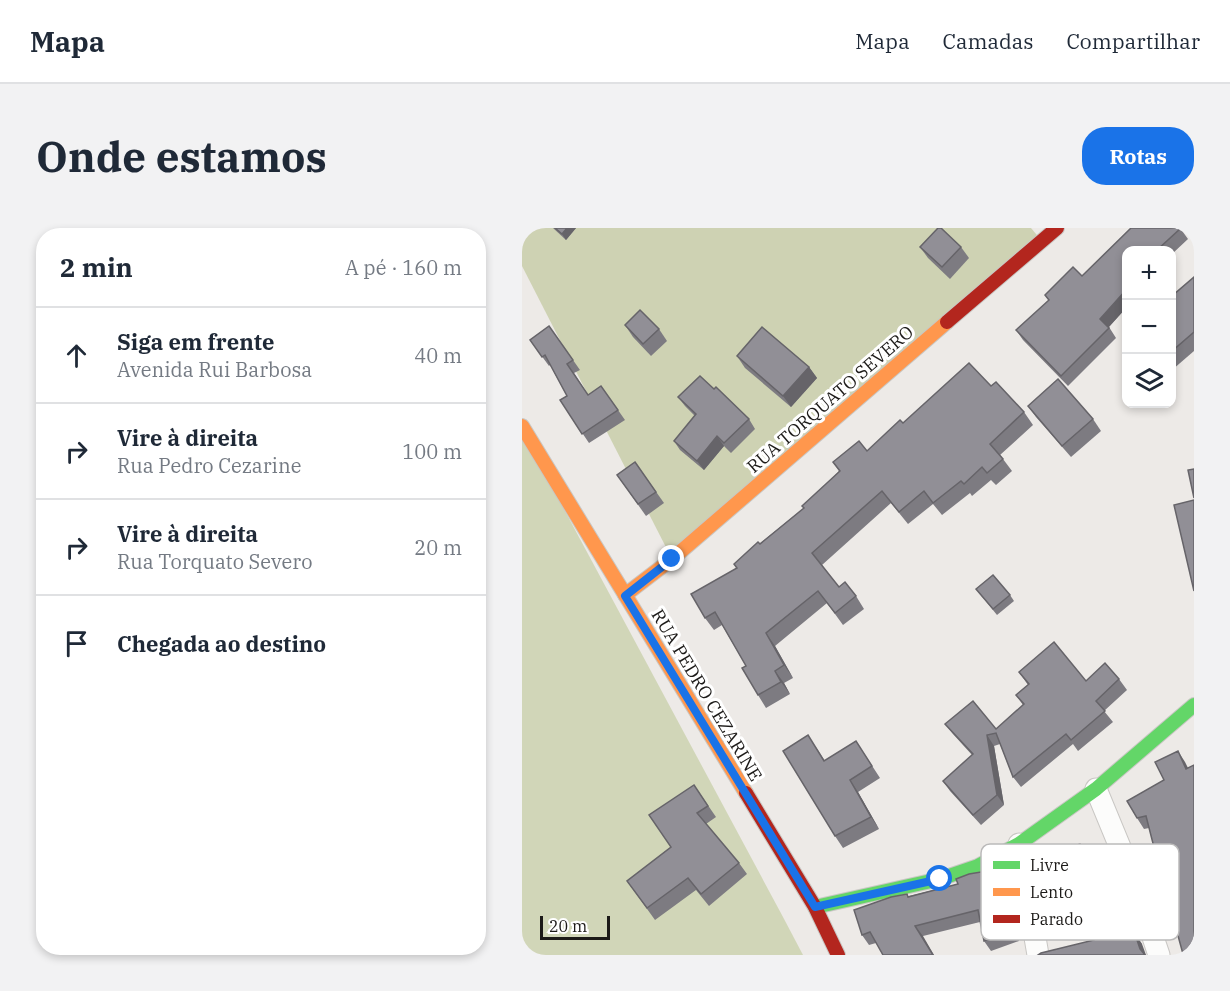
<!DOCTYPE html>
<html lang="pt">
<meta charset="utf-8">
<style>
body{margin:0;font-family:"IBM Plex Serif",serif;background:#f2f2f3;color:#1f2937}
.controls{position:absolute;right:18px;top:18px;display:grid;overflow:hidden;border-radius:12px;box-shadow:0 3px 9px #0003}
.controls button{width:54px;height:54px;display:grid;place-items:center;padding:0;border:0;border-bottom:2px solid #e0e1e3;background:#fff;color:#1f2937;font:30px sans-serif}
.scale{position:absolute;left:18px;bottom:15px;width:70px;box-sizing:border-box;padding-left:6px;border:3px solid #1c1a18;border-top:0;font-size:16px;line-height:21px;white-space:nowrap;color:#1c1a18;-webkit-text-stroke:4px #fff;paint-order:stroke}
.stop{position:absolute;width:18px;height:18px;margin:-14px;border:4px solid #1a73e8;border-radius:50%;background:#fff}
.stop.end{background:#1a73e8;border-color:#fff;box-shadow:0 2px 6px #0008}
.list{margin:0;padding:0;list-style:none}
h2{display:flex;justify-content:space-between;align-items:center;height:78px;margin:0;padding:0 24px;font-size:26px}
h2 small{font-size:20px;font-weight:400;color:#747a83}
.list li{display:grid;grid-template-columns:39px 1fr auto;gap:18px;align-items:center;box-sizing:border-box;height:96px;padding:0 24px;border-top:2px solid #e0e1e3}
.list b{display:block;font-size:22px;white-space:nowrap}
.list p{margin:0;font-size:20px;white-space:nowrap;color:#747a83}
.list em{font-size:20px;font-style:normal;color:#747a83}
.icon{flex:none;width:33px;height:33px;fill:none;stroke:currentColor;stroke-width:2;stroke-linecap:round;stroke-linejoin:round}
.map{position:relative;flex:none;width:672px;height:727px;overflow:hidden;border-radius:24px}
header{display:flex;align-items:center;gap:36px;box-sizing:border-box;height:84px;padding:0 30px;background:#fff;border-bottom:2px solid #e0e1e3}
header strong{font-size:28px}
nav{display:flex;gap:33px;margin-inline-start:auto;font-size:21px}
.intro{display:flex;align-items:center;justify-content:space-between;box-sizing:border-box;height:144px;padding:0 36px}
h1{margin:0;font-size:42px}
.button{padding:15px 27px;border-radius:24px;background:#1a73e8;color:#fff;font-size:21px;font-weight:700}
main{display:flex;gap:36px;padding:0 36px}
aside{flex:1;background:#fff;border-radius:24px;box-shadow:0 3px 9px #0003}
.map>svg:first-child{display:block}
</style>
<header>
<strong>Mapa</strong>
<nav><a>Mapa</a><a>Camadas</a><a>Compartilhar</a></nav>
</header>
<div class="intro"><h1>Onde estamos</h1><a class="button">Rotas</a></div>
<main>
<aside>
<h2>2 min<small>A pé · 160 m</small></h2>
<ul class="list">
<li><svg class="icon" aria-label="ahead" viewBox="0 0 24 24"><path d="M12 20V5M6 11l6-6 6 6"/></svg><div><b>Siga em frente</b><p>Avenida Rui Barbosa</p></div><em>40 m</em></li>
<li><svg class="icon" aria-label="right" viewBox="0 0 24 24"><path d="M7 20v-9h11M14 6l5 5-5 5"/></svg><div><b>Vire à direita</b><p>Rua Pedro Cezarine</p></div><em>100 m</em></li>
<li><svg class="icon" aria-label="right" viewBox="0 0 24 24"><path d="M7 20v-9h11M14 6l5 5-5 5"/></svg><div><b>Vire à direita</b><p>Rua Torquato Severo</p></div><em>20 m</em></li>
<li><svg class="icon" aria-label="arrive" viewBox="0 0 24 24"><path d="M6 21V4h12l-3 4 3 4H6"/></svg><div><b>Chegada ao destino</b></div></li>
</ul>
</aside>
<div class="map">
<svg width="672" height="727" viewBox="0 0 672 727">
<rect width="100%" height="100%" fill="#edeae7"/>
<polygon fill="#d1d6b8" points="0,203 261,689 281,727 0,727"/>
<polygon fill="#ced2b3" points="0,0 509,0 519,12 150,331 0,38"/>
<g fill="none" stroke-linecap="round" stroke-linejoin="round">
<g stroke="#c9c7c4" stroke-width="23">
<g id="street">
<polyline points="574,561 612,653 637,727"/>
<polyline points="497,616 516,727"/>
</g>
</g>
<g stroke="#c9c7c4" stroke-width="16">
<polyline id="fast" points="293,679 418,651 456,638 497,616 574,561 672,477"/>
</g>
<g stroke="#c9c7c4" stroke-width="16">
<g id="slow">
<polyline points="0,198 224,565"/>
<polyline points="103,367 150,331 425,94"/>
</g>
</g>
<g stroke="#c9c7c4" stroke-width="16">
<g id="jam">
<polyline points="425,94 535,0"/>
<polyline points="224,565 293,679 316,727"/>
</g>
</g>
<use href="#street" stroke="#fcfcfb" stroke-width="21"/>
<use href="#fast" stroke="#63d668" stroke-width="14"/>
<use href="#slow" stroke="#ff974d" stroke-width="14"/>
<use href="#jam" stroke="#b3261e" stroke-width="14"/>
</g>
<g fill="#7d7b81">
<polygon points="31,0 54,0 44,12"/>
<polygon points="609,0 658,0 666,11 650,26 650,22 604,22 604,80 587,99 594,110 546,158 501,112 494,102 527,73 523,67 551,39 560,48"/>
<polygon points="398,19 439,19 447,30 428,51 406,30"/>
<polygon points="672,49 672,123 650,142 650,72"/>
<polygon points="103,97 137,101 145,113 129,128 111,109"/>
<polygon points="27,98 58,142 52,145 66,167 79,158 103,192 67,215 38,172 45,168 28,137 27,138 8,112"/>
<polygon points="215,128 287,139 295,150 269,179 223,140"/>
<polygon points="469,158 502,184 511,197 478,227 490,243 474,257 469,252 450,268 448,265 420,287 411,276 386,296 369,275 300,337 317,359 334,368 342,381 321,397 305,375 253,418 271,450 262,455 268,466 244,480 236,467 224,438 200,397 192,402 183,390 215,340 212,336 282,280 317,243 311,234 345,223 381,195"/>
<polygon points="192,161 227,191 233,201 209,225 202,218 182,242 158,222 152,213 173,188 163,178 156,169"/>
<polygon points="506,178 571,191 579,203 549,229 514,189"/>
<polygon points="113,234 142,275 124,288 95,247"/>
<polygon points="454,361 488,367 492,373 475,387"/>
<polygon points="497,444 564,453 597,451 605,462 582,483 591,494 556,523 551,516 499,559 491,549 478,516 472,518 482,577 459,597 428,563 421,553 450,527 431,506 423,496 474,501 501,477 494,467 506,457"/>
<polygon points="334,513 358,550 336,564 357,601 321,620 313,608 294,519 303,533"/>
<polygon points="663,534 672,727 661,727 661,726 653,669 646,646 644,646 636,635 627,600 622,601 615,590 642,552"/>
<polygon points="172,557 194,589 184,596 217,635 225,646 187,678 174,662 133,692 105,653 149,619"/>
<polygon points="558,616 565,625 568,634 585,638 604,670 613,706 620,716 572,712 565,687 551,692 544,682"/>
<polygon points="483,640 490,650 496,686 488,688 497,713 469,723 462,713 458,694 401,708 354,715 347,717 340,707 387,668 436,656"/>
</g>
<g fill="#666469">
<polygon points="45,0 54,0 44,12 40,6"/>
<polygon points="604,62 604,80 585,101 578,91"/>
<polygon points="287,139 295,150 269,179 261,168"/>
<polygon points="195,208 202,218 182,242 175,233"/>
<polygon points="244,405 253,418 271,450 262,437"/>
<polygon points="253,443 262,455 268,466 259,454"/>
<polygon points="465,507 472,518 482,577 475,567"/>
<polygon points="656,523 663,534 672,552 664,541"/>
<polygon points="328,552 336,564 357,601 349,589"/>
<polygon points="558,616 565,625 573,645 566,635"/>
<polygon points="578,628 604,670 613,706 620,716 624,727 622,727 609,707"/>
<polygon points="483,640 490,650 496,686 489,675"/>
<polygon points="480,677 488,688 497,713 490,702"/>
<polygon points="393,698 401,708 412,727 411,727"/>
</g>
<g fill="#918f96" stroke="#666469" stroke-width="1.5">
<polygon points="33,0 45,0 40,6"/>
<polygon points="416,0 419,0 439,19 420,39 398,19"/>
<polygon points="609,0 659,0 635,22 604,22 604,62 578,91 587,100 539,148 494,102 527,72 523,67 551,39 560,48"/>
<polygon points="672,49 672,104 650,123 650,72 652,71 650,68"/>
<polygon points="118,82 137,101 121,116 103,97"/>
<polygon points="27,98 51,132 45,136 66,167 79,158 96,182 60,206 38,172 45,168 23,127 20,129 8,112"/>
<polygon points="240,99 287,139 261,168 215,128"/>
<polygon points="447,135 469,158 474,154 502,184 468,216 481,231 465,245 460,239 442,256 439,253 411,275 402,263 377,284 360,263 290,325 317,359 323,354 334,368 313,385 296,363 244,405 262,437 253,443 259,454 236,467 220,440 224,438 193,384 183,390 169,366 215,340 212,336 236,314 238,316 282,280 280,278 318,243 311,234 337,213 345,223 378,192 381,195"/>
<polygon points="178,148 192,161 194,159 227,191 202,215 195,208 175,233 152,213 174,186 156,169"/>
<polygon points="536,151 571,191 540,218 506,178"/>
<polygon points="113,234 134,264 116,276 95,247"/>
<polygon points="672,241 672,270 666,242"/>
<polygon points="672,272 672,363 652,277"/>
<polygon points="471,347 488,367 471,381 454,361"/>
<polygon points="532,414 564,453 583,435 597,451 574,473 583,483 549,512 544,506 491,549 474,505 465,507 475,567 451,587 421,553 451,526 423,496 451,473 474,501 502,476 494,467 507,456 497,444"/>
<polygon points="286,507 302,533 334,513 350,538 328,552 349,589 313,608 261,523"/>
<polygon points="656,523 664,541 672,537 672,727 670,727 669,724 661,726 646,671 653,669 642,633 636,635 624,588 615,590 605,573 642,552 633,534"/>
<polygon points="172,557 186,578 175,585 217,635 179,666 166,650 125,680 105,653 149,619 127,587"/>
<polygon points="558,616 566,635 578,628 597,661 609,707 613,706 618,721 623,727 516,727 519,725 572,712 562,675 544,682 523,629"/>
<polygon points="483,640 489,675 480,677 490,702 462,713 456,682 393,698 411,727 361,727 348,704 340,707 332,682 369,669 385,666 386,669 436,656 434,651 447,646"/>
</g>
<g fill="none" stroke-linecap="round" stroke-linejoin="round">
<polyline stroke="#1a73e8" stroke-width="8" points="150,331 103,368 293,679 418,651"/>
</g>
<g text-anchor="middle" dominant-baseline="central" stroke-width="6" stroke-linejoin="round" paint-order="stroke">
<g font-size="18" fill="#1c1a18" stroke="#fff">
<text transform="translate(308 171) rotate(-41)">RUA TORQUATO SEVERO</text>
<text transform="translate(185 467) rotate(59)">RUA PEDRO CEZARINE</text>
</g>
</g>
<rect x="459" y="616" width="198" height="96" rx="9" fill="#fff" stroke="#bbbaba" stroke-width="1.5"/>
<rect x="471" y="633" width="27" height="8" fill="#63d668"/>
<rect x="471" y="660" width="27" height="8" fill="#ff974d"/>
<rect x="471" y="687" width="27" height="8" fill="#b3261e"/>
<g font-size="16" fill="#1c1a18">
<text x="508" y="643">Livre</text>
<text x="508" y="670">Lento</text>
<text x="508" y="697">Parado</text>
</g>
</svg>
<div class="controls">
<button>+</button>
<button>−</button>
<button><svg class="icon" aria-label="layers" viewBox="0 0 24 24"><path d="M12 4l9 5-9 5-9-5zM3 14l9 5 9-5"/></svg></button>
</div>
<div class="scale">20 m</div>
<div class="stop" style="left:418px;top:651px"></div>
<div class="stop end" style="left:150px;top:331px"></div>
</div>
</main>
